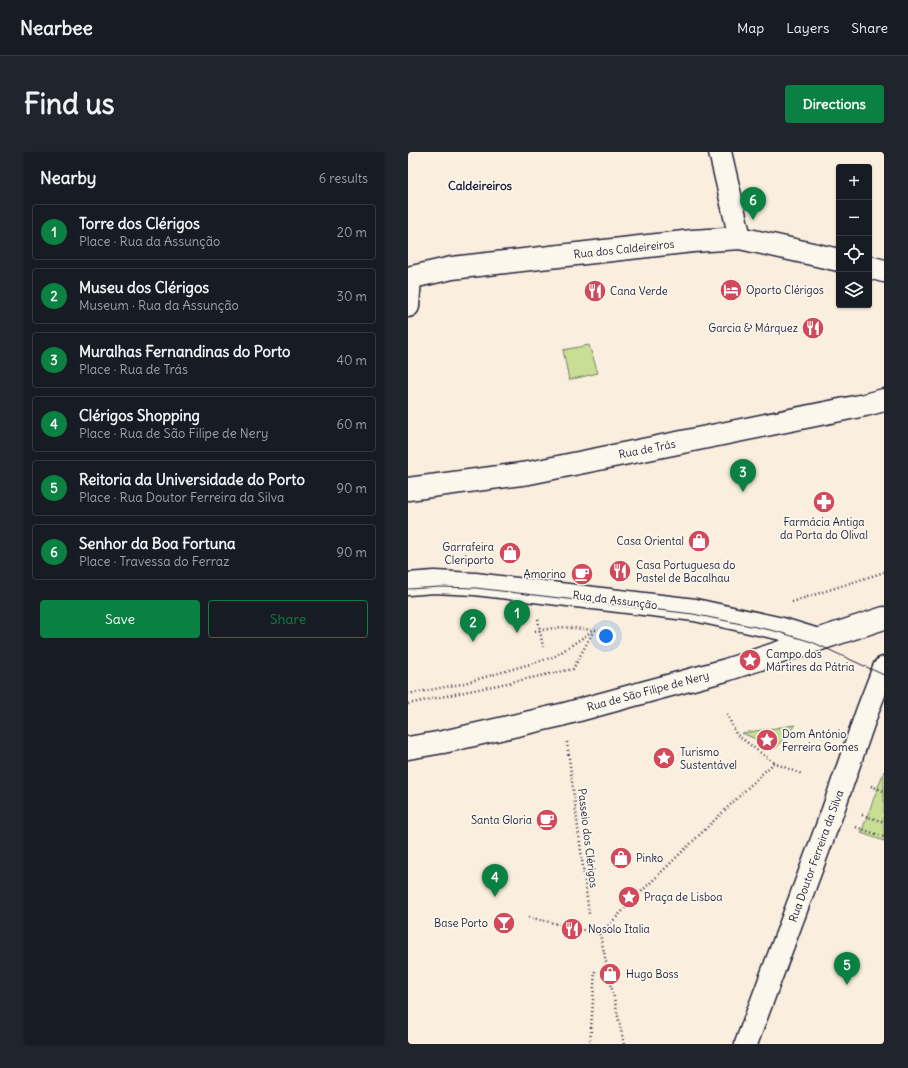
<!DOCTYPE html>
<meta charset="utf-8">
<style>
body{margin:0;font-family:Delius,sans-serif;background:#20242c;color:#f1f3f6}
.controls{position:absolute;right:12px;top:12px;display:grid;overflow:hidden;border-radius:4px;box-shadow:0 1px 3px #0004}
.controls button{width:36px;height:36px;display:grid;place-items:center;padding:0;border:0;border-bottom:1px solid #363941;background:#171b24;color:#f1f3f6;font:20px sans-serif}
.you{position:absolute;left:198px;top:484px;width:14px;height:14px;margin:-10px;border:3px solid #fff;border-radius:50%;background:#1a73e8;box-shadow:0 0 0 6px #1a73e833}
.badge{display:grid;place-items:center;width:26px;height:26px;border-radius:50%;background:#0b8043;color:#fff;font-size:13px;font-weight:700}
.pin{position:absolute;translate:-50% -33px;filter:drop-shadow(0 1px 2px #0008)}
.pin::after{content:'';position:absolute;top:21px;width:14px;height:12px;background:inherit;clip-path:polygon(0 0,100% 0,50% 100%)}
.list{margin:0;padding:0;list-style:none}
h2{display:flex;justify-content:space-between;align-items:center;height:52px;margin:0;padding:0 16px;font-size:17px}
h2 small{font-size:13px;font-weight:400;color:#9ea1a6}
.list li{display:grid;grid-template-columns:26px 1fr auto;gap:12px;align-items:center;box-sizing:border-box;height:56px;margin:0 8px 8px;padding:0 8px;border:1px solid #363941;border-radius:4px}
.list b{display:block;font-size:15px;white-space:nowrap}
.list p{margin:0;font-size:13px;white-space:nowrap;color:#9ea1a6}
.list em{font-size:13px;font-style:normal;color:#9ea1a6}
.actions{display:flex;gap:8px;padding:12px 16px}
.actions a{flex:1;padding:9px 0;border:1px solid #0b8043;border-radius:4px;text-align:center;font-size:14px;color:#0b8043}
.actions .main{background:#0b8043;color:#fff}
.icon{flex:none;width:22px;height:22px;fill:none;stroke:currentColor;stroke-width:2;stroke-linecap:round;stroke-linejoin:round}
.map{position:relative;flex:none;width:476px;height:892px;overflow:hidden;border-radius:4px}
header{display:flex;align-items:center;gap:24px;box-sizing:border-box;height:56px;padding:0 20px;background:#171b24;border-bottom:1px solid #363941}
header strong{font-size:19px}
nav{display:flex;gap:22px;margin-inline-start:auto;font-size:14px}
.intro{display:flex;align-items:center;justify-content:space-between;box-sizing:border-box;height:96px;padding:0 24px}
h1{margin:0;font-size:28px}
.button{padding:10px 18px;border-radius:4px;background:#0b8043;color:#fff;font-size:14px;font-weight:700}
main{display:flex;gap:24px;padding:0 24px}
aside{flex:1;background:#171b24;border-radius:4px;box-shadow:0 1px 3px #0004}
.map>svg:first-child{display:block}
</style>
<header>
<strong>Nearbee</strong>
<nav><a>Map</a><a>Layers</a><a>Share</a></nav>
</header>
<div class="intro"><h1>Find us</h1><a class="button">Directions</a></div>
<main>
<aside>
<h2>Nearby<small>6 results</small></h2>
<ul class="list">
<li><span class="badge">1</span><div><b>Torre dos Clérigos</b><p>Place · Rua da Assunção</p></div><em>20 m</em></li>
<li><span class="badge">2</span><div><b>Museu dos Clérigos</b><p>Museum · Rua da Assunção</p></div><em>30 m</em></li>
<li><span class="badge">3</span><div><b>Muralhas Fernandinas do Porto</b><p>Place · Rua de Trás</p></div><em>40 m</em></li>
<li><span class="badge">4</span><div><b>Clérigos Shopping</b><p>Place · Rua de São Filipe de Nery</p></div><em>60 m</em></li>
<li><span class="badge">5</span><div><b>Reitoria da Universidade do Porto</b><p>Place · Rua Doutor Ferreira da Silva</p></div><em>90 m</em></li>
<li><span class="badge">6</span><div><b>Senhor da Boa Fortuna</b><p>Place · Travessa do Ferraz</p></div><em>90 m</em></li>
</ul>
<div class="actions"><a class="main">Save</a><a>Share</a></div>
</aside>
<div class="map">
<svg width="476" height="892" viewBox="0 0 476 892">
<rect width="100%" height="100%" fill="#faeede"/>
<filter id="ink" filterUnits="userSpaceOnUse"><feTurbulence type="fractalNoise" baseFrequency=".025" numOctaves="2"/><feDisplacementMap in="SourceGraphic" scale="8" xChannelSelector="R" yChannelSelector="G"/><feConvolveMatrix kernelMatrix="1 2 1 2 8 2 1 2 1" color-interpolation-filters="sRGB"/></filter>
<g filter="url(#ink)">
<g fill="#c7de94" stroke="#748068">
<polygon points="181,193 190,221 161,228 155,198"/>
<polygon points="387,573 368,596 334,581"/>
<polygon points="476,619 476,689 453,681"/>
</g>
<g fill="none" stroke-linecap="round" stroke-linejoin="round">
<g stroke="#22223b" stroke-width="25">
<g id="pedestrian">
<polyline points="312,0 332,86"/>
<polyline points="0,154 2,126"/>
<polyline points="0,432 26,430 67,432 287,458 374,477 410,488"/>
</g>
</g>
<g stroke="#22223b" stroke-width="25">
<g id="minor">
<polyline points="461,115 476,119"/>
<polyline points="0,126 44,116 285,89 332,86 431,108"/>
<polyline points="0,337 121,321 457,253 476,248"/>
</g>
</g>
<g stroke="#22223b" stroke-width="25">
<polyline id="tertiary" points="338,892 424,661 459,560 476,516"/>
</g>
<g stroke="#22223b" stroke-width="25">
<polyline id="secondary" points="0,596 35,590 153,563 318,518 476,466"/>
</g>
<g stroke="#22223b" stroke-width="2.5" stroke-dasharray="1 3" stroke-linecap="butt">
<polyline points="384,450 476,420"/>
<polyline points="130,467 135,495"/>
<polyline points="127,479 153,475 186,478"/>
<polyline points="0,542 53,532 146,505 186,478 196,478"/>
<polyline points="0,552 165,517 185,480"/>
<polyline points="319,562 328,582 366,611"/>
<polyline points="159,590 181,762"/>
<polyline points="463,634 476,639"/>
<polyline points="454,663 476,670"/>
<polyline points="448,675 476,685"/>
<polyline points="120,765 192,782"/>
<polyline points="182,892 187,819"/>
<polyline points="216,892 192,782 237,736 356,620 366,611 394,622"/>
</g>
<use href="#pedestrian" stroke="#fbf7ec" stroke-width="22"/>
<use href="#minor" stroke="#fbf7ec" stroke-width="22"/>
<use href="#tertiary" stroke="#fbf7ec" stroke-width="22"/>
<use href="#secondary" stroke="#fbf7ec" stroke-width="22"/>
<polyline stroke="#22223b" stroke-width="1" points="0,437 32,435 68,436 285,462 367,479 404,490 476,523"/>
</g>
</g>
<defs>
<g id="hotel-disc" transform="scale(1.15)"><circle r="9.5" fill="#d1495b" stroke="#fbf7ec"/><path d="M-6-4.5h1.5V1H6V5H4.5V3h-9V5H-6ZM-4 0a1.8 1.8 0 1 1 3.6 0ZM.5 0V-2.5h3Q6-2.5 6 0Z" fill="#fff"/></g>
<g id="restaurant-disc" transform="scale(1.15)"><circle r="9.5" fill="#d1495b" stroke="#fbf7ec"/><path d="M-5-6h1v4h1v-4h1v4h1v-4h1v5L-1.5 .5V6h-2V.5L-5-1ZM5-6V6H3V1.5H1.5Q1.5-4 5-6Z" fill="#fff"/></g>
<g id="pharmacy-disc" transform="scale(1.15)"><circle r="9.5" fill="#d1495b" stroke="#fbf7ec"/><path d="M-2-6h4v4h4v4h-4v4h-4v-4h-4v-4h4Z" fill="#fff"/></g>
<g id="shop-disc" transform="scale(1.15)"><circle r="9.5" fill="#d1495b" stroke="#fbf7ec"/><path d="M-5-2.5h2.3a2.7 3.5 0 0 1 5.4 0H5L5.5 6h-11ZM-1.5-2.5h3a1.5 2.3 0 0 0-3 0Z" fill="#fff"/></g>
<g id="cafe-disc" transform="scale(1.15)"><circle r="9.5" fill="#d1495b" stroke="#fbf7ec"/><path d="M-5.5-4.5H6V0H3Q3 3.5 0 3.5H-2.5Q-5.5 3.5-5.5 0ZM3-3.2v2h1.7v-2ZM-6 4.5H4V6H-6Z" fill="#fff"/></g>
<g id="sight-disc" transform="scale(1.15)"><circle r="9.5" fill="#d1495b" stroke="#fbf7ec"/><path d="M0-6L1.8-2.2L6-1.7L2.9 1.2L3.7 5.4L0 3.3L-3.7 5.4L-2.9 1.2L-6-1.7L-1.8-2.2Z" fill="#fff"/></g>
<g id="bar-disc" transform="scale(1.15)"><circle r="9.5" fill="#d1495b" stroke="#fbf7ec"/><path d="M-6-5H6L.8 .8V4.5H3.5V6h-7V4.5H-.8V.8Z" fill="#fff"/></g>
</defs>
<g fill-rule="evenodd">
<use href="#hotel-disc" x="323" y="138"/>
<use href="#restaurant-disc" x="187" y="139"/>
<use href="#restaurant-disc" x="405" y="176"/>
<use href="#pharmacy-disc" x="416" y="350"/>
<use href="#shop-disc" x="291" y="389"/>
<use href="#shop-disc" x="102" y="401"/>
<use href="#restaurant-disc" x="212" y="419"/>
<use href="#cafe-disc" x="174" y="422"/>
<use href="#sight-disc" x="342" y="508"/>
<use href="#sight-disc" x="359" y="588"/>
<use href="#sight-disc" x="256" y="606"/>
<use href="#cafe-disc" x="139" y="668"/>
<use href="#shop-disc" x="213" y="706"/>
<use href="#sight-disc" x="221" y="745"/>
<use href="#bar-disc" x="96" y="771"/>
<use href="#restaurant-disc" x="164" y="777"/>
<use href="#shop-disc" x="202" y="822"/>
</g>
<g text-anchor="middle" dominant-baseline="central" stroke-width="3.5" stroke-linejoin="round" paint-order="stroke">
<g font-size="11" fill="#22223b" stroke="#fbf7ec">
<text transform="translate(216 97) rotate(-6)">Rua dos Caldeireiros</text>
<text transform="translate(239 297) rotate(-11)">Rua de Trás</text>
<text transform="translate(207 448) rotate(7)">Rua da Assunção</text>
<text transform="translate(240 539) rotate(-15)">Rua de São Filipe de Nery</text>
<text transform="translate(180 686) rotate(83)">Passeio dos Clérigos</text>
<text transform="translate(408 704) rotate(-70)">Rua Doutor Ferreira da Silva</text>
</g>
<g font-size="11" fill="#22223b" stroke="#fbf7ec" text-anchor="start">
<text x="338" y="138">Oporto Clérigos</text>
<text x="202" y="139">Cana Verde</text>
<text x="390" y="176" text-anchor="end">Garcia &amp; Márquez</text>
<text x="416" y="370" text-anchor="middle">Farmácia Antiga<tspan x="416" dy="13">da Porta do Olival</tspan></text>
<text x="276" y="389" text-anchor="end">Casa Oriental</text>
<text x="86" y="395" text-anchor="end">Garrafeira<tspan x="86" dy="13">Cleriporto</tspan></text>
<text x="228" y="413">Casa Portuguesa do<tspan x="228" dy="13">Pastel de Bacalhau</tspan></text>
<text x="158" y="422" text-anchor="end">Amorino</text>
<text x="358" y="502">Campo dos<tspan x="358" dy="13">Mártires da Pátria</tspan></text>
<text x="374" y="582">Dom António<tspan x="374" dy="13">Ferreira Gomes</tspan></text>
<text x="272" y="600">Turismo<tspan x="272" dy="13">Sustentável</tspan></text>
<text x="124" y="668" text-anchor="end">Santa Gloria</text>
<text x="228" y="706">Pinko</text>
<text x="236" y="745">Praça de Lisboa</text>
<text x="80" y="771" text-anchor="end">Base Porto</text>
<text x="180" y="777">Nosolo Italia</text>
<text x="218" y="822">Hugo Boss</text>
</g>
<g font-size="12" font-weight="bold" fill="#22223b" stroke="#fbf7ec">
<text x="72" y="33">Caldeireiros</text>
</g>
</g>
</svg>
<div class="controls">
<button>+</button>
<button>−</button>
<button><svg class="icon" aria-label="locate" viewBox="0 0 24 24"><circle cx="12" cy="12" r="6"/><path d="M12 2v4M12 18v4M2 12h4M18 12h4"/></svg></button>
<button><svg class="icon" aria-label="layers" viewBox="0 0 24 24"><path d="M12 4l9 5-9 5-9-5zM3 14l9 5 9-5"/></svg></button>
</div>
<div class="you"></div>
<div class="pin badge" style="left:109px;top:481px">1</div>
<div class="pin badge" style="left:65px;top:490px">2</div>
<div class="pin badge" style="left:335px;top:340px">3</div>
<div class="pin badge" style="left:87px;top:745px">4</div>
<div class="pin badge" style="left:439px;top:833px">5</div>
<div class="pin badge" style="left:345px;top:68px">6</div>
</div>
</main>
